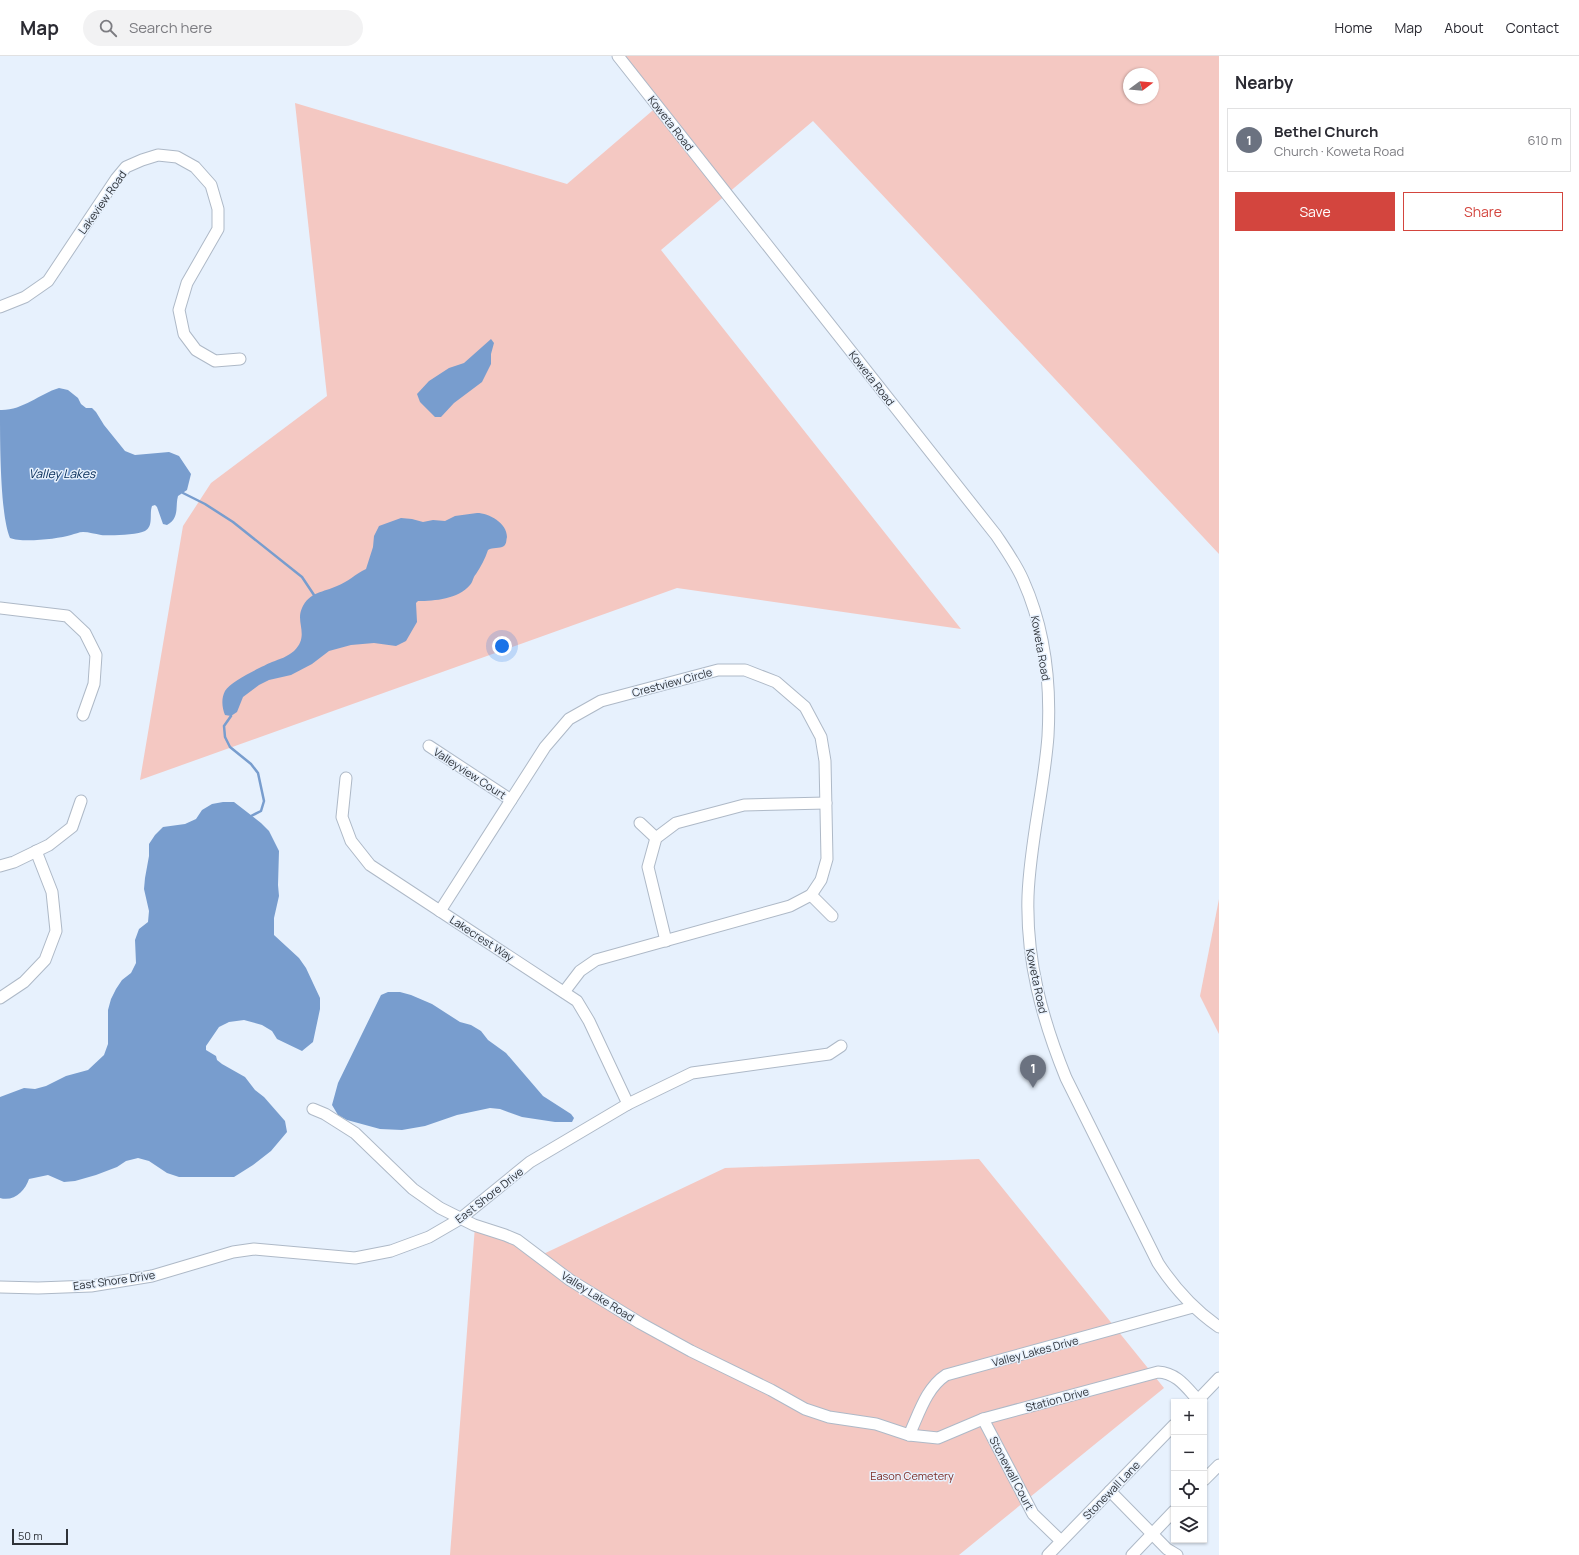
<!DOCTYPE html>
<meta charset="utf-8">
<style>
body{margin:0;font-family:Manrope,sans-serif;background:#f2f2f3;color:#2b2b33}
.controls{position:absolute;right:12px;bottom:12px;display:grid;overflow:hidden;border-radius:0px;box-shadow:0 1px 3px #0004}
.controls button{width:36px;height:36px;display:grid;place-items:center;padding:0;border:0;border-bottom:1px solid #e1e1e2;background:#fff;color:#2b2b33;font:20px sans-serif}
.compass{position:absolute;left:1123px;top:12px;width:36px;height:36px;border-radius:50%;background:#fff;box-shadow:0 1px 3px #0004;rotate:74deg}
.scale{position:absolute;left:12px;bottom:10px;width:56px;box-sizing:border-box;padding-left:4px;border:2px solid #2f3339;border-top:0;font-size:11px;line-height:14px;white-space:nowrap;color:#2f3339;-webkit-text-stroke:3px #e7f1fd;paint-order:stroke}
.you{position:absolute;left:502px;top:590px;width:14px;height:14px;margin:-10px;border:3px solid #fff;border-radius:50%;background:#1a73e8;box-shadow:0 0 0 6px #1a73e833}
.badge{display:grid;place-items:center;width:26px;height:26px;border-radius:50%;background:#d3453e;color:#fff;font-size:13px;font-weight:700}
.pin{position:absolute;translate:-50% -33px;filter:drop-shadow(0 1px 2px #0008)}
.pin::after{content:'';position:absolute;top:21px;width:14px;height:12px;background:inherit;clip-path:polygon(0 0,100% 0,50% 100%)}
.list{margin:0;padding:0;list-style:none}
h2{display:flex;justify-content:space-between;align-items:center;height:52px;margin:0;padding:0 16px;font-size:17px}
h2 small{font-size:13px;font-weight:400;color:#7c7c81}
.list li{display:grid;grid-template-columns:26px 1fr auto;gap:12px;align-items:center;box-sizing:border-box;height:64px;margin:0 8px 8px;padding:0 8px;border:1px solid #e1e1e2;border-radius:0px}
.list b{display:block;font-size:15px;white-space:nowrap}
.list p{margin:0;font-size:13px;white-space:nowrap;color:#7c7c81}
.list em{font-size:13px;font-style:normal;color:#7c7c81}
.actions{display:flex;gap:8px;padding:12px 16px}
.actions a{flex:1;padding:9px 0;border:1px solid #d3453e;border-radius:0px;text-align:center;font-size:14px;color:#d3453e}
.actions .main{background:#d3453e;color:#fff}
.icon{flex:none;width:22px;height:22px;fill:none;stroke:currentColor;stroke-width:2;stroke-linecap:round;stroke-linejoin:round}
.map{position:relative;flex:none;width:1219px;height:1499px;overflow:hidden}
header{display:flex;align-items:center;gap:24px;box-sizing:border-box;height:56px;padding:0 20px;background:#fff;border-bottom:1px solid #e1e1e2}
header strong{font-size:19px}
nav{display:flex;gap:22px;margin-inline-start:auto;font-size:14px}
.search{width:280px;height:36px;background:#f2f2f3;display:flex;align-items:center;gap:10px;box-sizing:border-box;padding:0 14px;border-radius:22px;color:#7c7c81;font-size:15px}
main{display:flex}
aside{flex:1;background:#fff}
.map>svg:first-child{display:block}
</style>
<header>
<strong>Map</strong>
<div class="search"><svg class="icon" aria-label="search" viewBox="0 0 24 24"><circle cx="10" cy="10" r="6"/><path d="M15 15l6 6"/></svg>Search here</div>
<nav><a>Home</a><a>Map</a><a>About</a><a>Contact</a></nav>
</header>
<main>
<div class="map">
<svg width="1219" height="1499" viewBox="0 0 1219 1499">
<rect width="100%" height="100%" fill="#e7f1fd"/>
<g fill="#f4c8c2" fill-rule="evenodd">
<path d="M621,0h598v498l-406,-433 -152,129 300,379 -284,-41 -537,192 43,-254 28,-43 116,-87 -32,-293 272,81 92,-79zM1129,18h24v24h-24z"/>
<polygon points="1219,843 1219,978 1200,940"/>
<polygon points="979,1103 1164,1332 959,1499 450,1499 475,1170 499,1174 537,1201 725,1112"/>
</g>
<g fill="#789dce">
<polygon points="491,283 494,287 491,298 491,308 482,326 454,347 441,361 435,361 420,346 417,338 429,325 449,312 464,307"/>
<path d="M59,332l9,2 10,8 3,6 5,4h6l4,4 8,13 21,26 10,4 34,-3 10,4 12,18 -4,16 -9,6c-3,10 2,22 -11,29l-4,-1 -6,-17 -2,-2 -3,1c-3,8 2,20 -7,25 -8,4 -35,5 -44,4 -6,-1 -12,-3 -18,-3 -4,0 -8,2 -12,3 -13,4 -49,8 -61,3 -10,-23 -10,-98 -10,-128 22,1 39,-16 59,-22z"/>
<path d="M477,457c12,0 30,10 30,24 -1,3 0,6 -3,9 -5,3 -11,1 -16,4 -3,9 -7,16 -12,24 -3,3 -3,8 -6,11 -12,14 -35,16 -52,16l-2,2 1,19 -11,19 -10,5 -22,-3 -23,2 -22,6 -17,13 -21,11 -22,5 -10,5 -16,12 -6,15 -6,4 -6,-1c-3,-8 -4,-16 0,-24 6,-10 36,-24 47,-29 8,-3 15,-5 22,-11 16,-16 1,-28 8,-43 7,-16 22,-16 35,-22 11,-4 18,-12 29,-17l7,-22 1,-11 5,-10 22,-8 11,1 11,3 10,-2 12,1 10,-5z"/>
<path d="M223,746h11l27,21 8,8 10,20 -1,34 1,11 -5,22v17l25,23 7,10 14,30v11l-7,33 -11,9 -25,-12 -5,-8 -10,-6 -18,-5 -15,2 -10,5 -13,19v4l10,6 1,4 5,4 23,13 10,13 9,7 21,24 2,11 -16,19 -18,14 -19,12h-55l-12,-4 -18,-12 -11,-3 -12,3 -9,6 -21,8 -21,6 -11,1 -16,-7 -19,4c-4,12 -15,23 -29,19v-101l24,-9 11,1 11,-3 20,-10 22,-6 16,-15 4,-11v-34l3,-11 5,-10 6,-9 9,-7 5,-10 -1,-23 4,-11 9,-7 1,-11 -5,-22 1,-11 4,-22v-12l6,-9 8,-8 22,-3 11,-5 6,-9 10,-6z"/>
<polygon points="388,936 400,936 411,939 432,948 460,966 471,969 481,975 488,984 506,997 543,1040 571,1058 574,1062 572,1066 555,1066 522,1061 500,1053 490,1052 457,1059 425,1070 402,1074 380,1073 347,1064 338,1059 332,1049 338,1027 381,939"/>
</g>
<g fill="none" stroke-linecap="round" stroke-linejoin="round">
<g stroke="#789dce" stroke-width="2.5">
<polyline points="183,437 205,448 233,466 302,521 314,539"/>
<polyline points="231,660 224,670 225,681 230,691 251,708 258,717 264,745 261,755 251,760"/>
</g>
<g stroke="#aeb9c7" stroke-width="13">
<g id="minor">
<path d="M618,0l378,479c10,15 20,29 27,45 22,49 28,103 25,156 -4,54 -18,106 -20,160 -2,64 14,123 38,182l92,185c17,26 35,46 61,64"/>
<polyline points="0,251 25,241 48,225 116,123 126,111 142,104 158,99 177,101 195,111 211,129 218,153 218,173 187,227 179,254 184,278 196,294 215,305 240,303"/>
<polyline points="0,552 67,560 85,577 96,599 94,628 83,659"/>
<polyline points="429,690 511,744"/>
<polyline points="346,722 342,761 351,785 370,809 577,945 589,965 628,1048"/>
<polyline points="640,767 656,782"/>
<polyline points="0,810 14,806 49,789 72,771 81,745"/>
<polyline points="811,839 832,860"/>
<polyline points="440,855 545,691 569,663 601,645 718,614 745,614 776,626 805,651 821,681 825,705 827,803 821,824 811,839 790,850 596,904 580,915 564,936"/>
<polyline points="666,885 648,811 656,782 676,767 744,749 826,747"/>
<polyline points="0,942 24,926 45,904 56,875 52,836 36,795"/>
<path d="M313,1053l12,5 30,19 58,56 27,19 34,17 31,10 12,5 53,40 70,43 51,28 80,39 34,19 24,8 47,7 33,11 29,3 45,-19 175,-47c19,1 28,15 40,28"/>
<polyline points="0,1231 38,1232 91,1230 152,1220 233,1196 254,1193 355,1202 391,1195 429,1181 460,1163 530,1106 628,1048 692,1017 829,998 841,990"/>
<polyline points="1196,1346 1219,1322"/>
<polyline points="983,1363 1033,1458 1061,1485"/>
<path d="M909,1379c10,-21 17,-47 37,-60l247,-68"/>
<polyline points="1204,1424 1219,1409"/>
<polyline points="1110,1435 1167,1493 1177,1499"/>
<polyline points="1048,1499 1174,1369"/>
<polyline points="1132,1499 1174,1455"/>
</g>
</g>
<use href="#minor" stroke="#fff" stroke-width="11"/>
</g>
<g text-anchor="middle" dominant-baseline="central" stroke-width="3" stroke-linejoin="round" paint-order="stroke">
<g font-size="11" fill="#2f3339" stroke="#e7f1fd">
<text transform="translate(671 67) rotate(52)">Koweta Road</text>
<text transform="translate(102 146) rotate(-55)">Lakeview Road</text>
<text transform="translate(872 322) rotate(52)">Koweta Road</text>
<text transform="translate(1041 592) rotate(80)">Koweta Road</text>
<text transform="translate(672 626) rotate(-15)">Crestview Circle</text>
<text transform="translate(470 717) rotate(33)">Valleyview Court</text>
<text transform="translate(482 882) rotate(33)">Lakecrest Way</text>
<text transform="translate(1037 925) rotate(78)">Koweta Road</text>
<text transform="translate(489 1139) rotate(-38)">East Shore Drive</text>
<text transform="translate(114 1224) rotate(-8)">East Shore Drive</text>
<text transform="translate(598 1240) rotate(32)">Valley Lake Road</text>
<text transform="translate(1035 1295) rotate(-15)">Valley Lakes Drive</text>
<text transform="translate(1057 1343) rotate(-15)">Station Drive</text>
<text transform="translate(1012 1417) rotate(62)">Stonewall Court</text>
<text transform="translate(1111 1434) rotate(-46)">Stonewall Lane</text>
</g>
<g font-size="11" fill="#7d2d27" stroke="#e7f1fd">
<text x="912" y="1419">Eason Cemetery</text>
</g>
<g font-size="12" font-style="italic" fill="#042b57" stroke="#e7f1fd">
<text x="62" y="417">Valley Lakes</text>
</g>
</g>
</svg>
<div class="controls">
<button>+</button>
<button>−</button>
<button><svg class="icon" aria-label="locate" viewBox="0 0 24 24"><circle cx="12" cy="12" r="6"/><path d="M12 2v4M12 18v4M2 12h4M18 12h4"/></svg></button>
<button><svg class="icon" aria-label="layers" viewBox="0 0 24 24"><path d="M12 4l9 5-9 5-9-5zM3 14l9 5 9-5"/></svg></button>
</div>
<svg class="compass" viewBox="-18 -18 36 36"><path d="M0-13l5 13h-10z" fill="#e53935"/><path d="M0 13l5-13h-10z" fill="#7c7c81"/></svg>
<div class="scale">50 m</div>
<div class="you"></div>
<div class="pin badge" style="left:1033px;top:1032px;background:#6b7280">1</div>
</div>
<aside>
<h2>Nearby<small></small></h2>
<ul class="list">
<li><span class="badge" style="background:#6b7280">1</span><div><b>Bethel Church</b><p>Church · Koweta Road</p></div><em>610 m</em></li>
</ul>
<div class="actions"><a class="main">Save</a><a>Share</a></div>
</aside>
</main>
